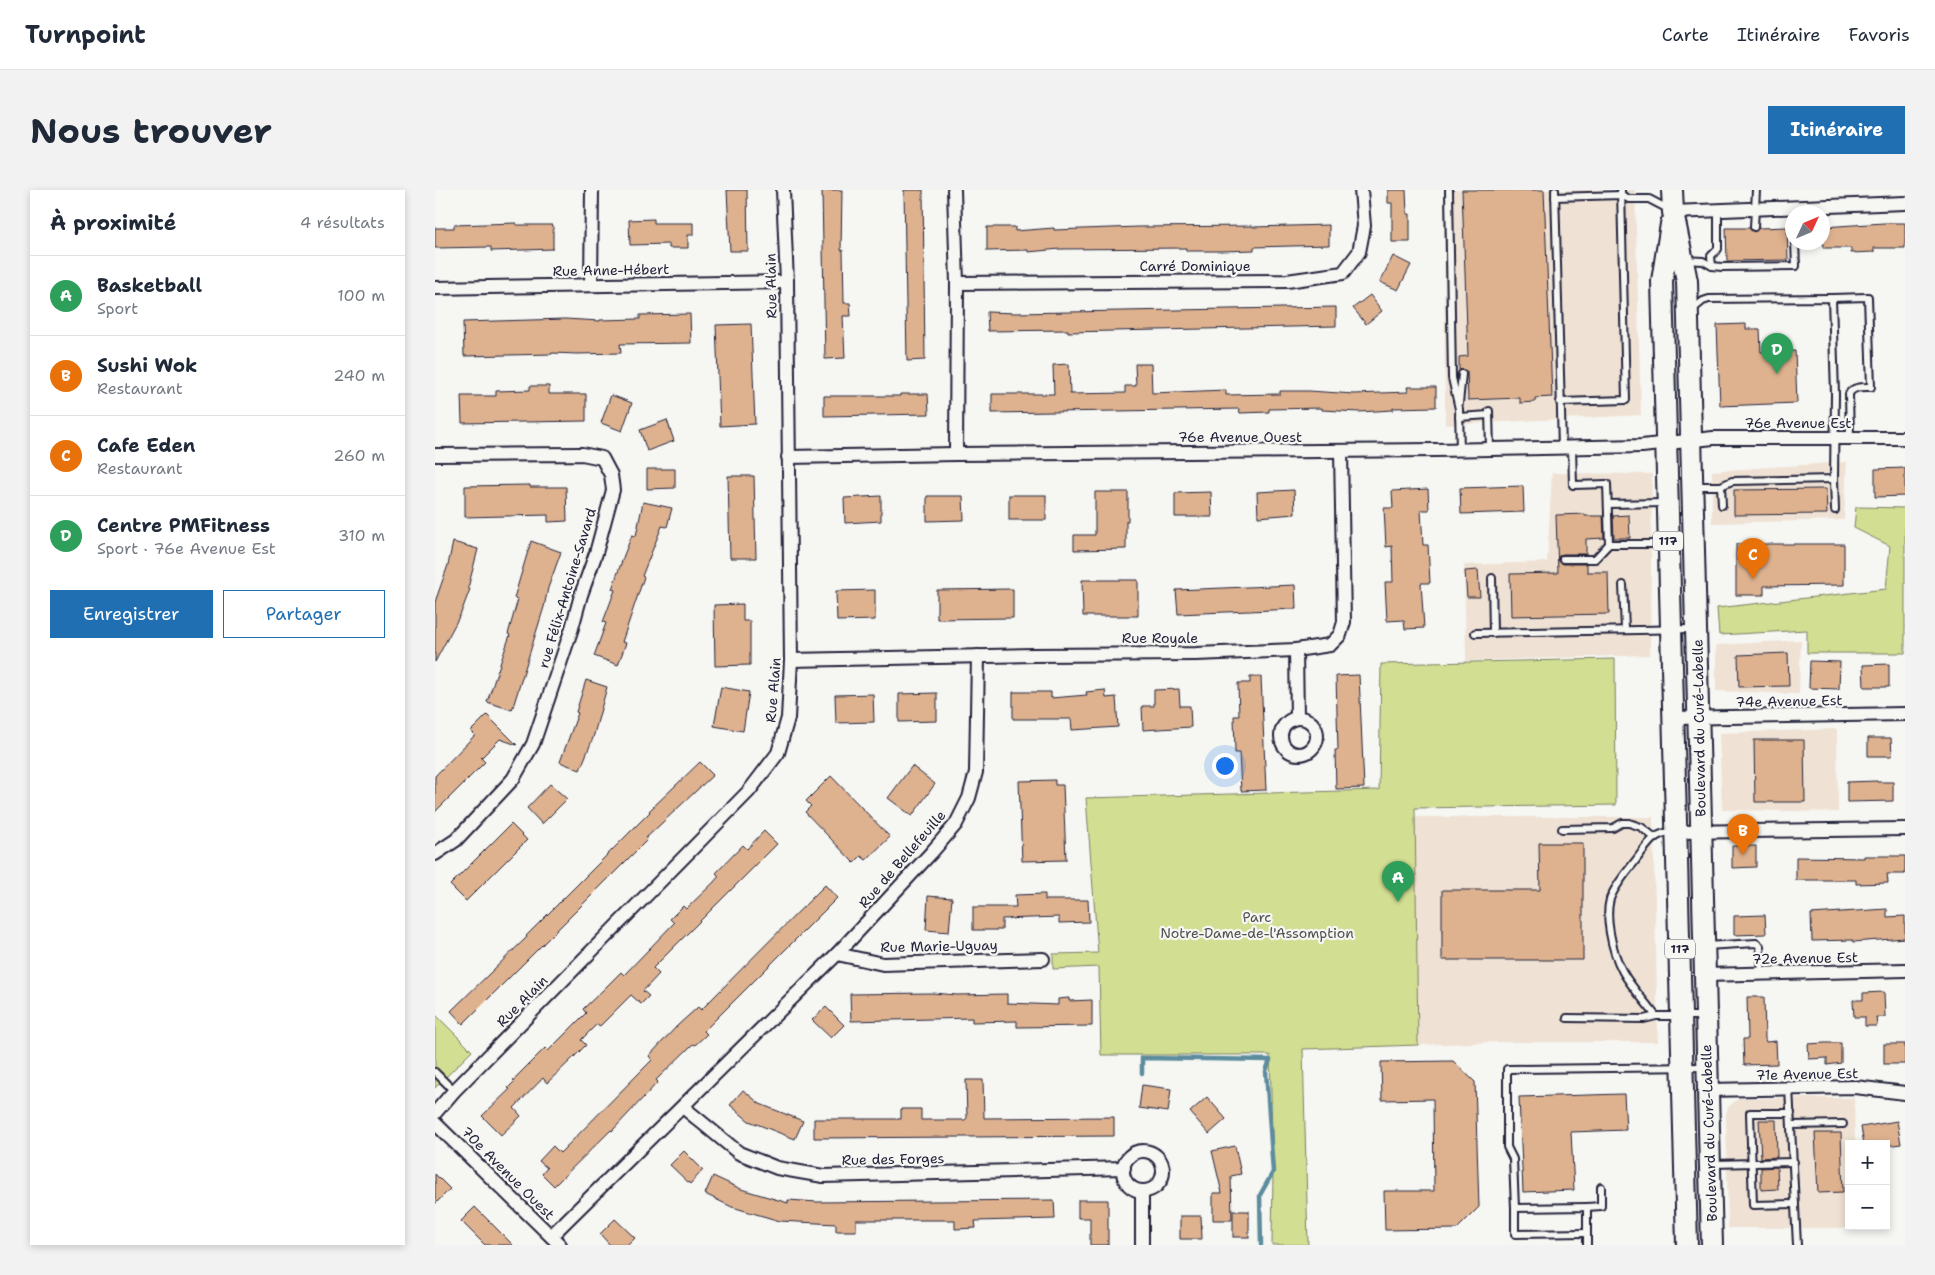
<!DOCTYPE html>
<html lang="fr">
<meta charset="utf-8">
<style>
body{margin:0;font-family:"Shantell Sans",sans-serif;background:#f2f2f3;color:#1f2937}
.controls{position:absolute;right:15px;bottom:15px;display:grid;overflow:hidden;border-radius:0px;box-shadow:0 2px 8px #0003}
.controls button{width:45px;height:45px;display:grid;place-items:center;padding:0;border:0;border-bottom:1px solid #e0e1e3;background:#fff;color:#1f2937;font:25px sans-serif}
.compass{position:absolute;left:1350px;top:15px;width:45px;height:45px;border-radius:50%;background:#fff;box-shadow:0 2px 8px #0003;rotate:46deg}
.you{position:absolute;left:789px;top:575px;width:18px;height:18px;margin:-12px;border:4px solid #fff;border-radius:50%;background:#1a73e8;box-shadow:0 0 0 8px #1a73e833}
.badge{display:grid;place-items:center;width:32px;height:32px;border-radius:50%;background:#1f6fb2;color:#fff;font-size:16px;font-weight:700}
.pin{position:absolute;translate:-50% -41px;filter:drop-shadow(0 1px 2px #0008)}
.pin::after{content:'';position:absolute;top:26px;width:18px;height:15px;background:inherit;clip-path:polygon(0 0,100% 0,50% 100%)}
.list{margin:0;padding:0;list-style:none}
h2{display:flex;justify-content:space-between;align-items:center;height:65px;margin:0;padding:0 20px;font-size:21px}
h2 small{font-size:16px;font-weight:400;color:#747a83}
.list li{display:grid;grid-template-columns:32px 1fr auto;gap:15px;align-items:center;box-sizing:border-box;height:80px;padding:0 20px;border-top:1px solid #e0e1e3}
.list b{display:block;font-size:19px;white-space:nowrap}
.list p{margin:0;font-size:16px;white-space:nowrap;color:#747a83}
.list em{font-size:16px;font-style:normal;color:#747a83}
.actions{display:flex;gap:10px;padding:15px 20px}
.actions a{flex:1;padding:11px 0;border:1px solid #1f6fb2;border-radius:0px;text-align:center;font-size:18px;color:#1f6fb2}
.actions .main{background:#1f6fb2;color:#fff}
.map{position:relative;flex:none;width:1470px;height:1055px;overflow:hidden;border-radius:0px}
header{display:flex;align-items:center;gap:30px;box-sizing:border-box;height:70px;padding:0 25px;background:#fff;border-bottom:1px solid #e0e1e3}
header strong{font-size:24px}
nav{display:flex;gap:28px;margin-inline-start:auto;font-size:18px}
.intro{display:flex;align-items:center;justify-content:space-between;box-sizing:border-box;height:120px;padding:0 30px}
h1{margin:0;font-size:35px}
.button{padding:12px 22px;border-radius:0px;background:#1f6fb2;color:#fff;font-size:18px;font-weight:700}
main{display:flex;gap:30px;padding:0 30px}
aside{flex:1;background:#fff;border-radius:0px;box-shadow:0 2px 8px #0003}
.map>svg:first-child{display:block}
</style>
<header>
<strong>Turnpoint</strong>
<nav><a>Carte</a><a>Itinéraire</a><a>Favoris</a></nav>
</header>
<div class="intro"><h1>Nous trouver</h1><a class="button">Itinéraire</a></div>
<main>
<aside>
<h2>À proximité<small>4 résultats</small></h2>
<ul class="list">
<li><span class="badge" style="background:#2e9e5b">A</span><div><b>Basketball</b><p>Sport</p></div><em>100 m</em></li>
<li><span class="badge" style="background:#e8710a">B</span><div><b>Sushi Wok</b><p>Restaurant</p></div><em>240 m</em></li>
<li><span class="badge" style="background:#e8710a">C</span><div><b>Cafe Eden</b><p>Restaurant</p></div><em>260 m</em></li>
<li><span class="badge" style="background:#2e9e5b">D</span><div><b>Centre PMFitness</b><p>Sport · 76e Avenue Est</p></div><em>310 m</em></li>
</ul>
<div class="actions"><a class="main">Enregistrer</a><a>Partager</a></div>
</aside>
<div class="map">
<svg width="1470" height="1055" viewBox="0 0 1470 1055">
<rect width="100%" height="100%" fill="#f6f6f2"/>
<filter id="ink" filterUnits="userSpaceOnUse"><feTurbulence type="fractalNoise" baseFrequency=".02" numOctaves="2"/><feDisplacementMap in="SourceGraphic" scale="10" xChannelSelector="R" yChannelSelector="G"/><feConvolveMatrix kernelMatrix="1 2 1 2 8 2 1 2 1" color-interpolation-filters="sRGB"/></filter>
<g filter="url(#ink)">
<g fill="#efe2d4">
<polygon points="1009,0 1200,0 1206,225 1010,235"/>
<polygon points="1412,272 1409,330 1277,333 1277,281"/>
<polygon points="1117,283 1217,284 1215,465 1031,471 1029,375 1112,372"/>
<polygon points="1366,450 1364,504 1281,501 1281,455"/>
<polygon points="1402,539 1403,622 1287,620 1284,543"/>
<polygon points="980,627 1218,627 1223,852 1062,852 983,855"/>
<polygon points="1304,908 1419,908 1420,954 1414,954 1414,1036 1422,1038 1293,1038 1291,924 1293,917"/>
</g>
<g fill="#d2de91" stroke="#7a8066">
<polygon points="1421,317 1470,318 1470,463 1372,463 1372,440 1284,445 1282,418 1451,399 1455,356 1419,338"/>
<polygon points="1180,469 1181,615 980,618 983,855 868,859 873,1055 837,1055 838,982 835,865 666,865 664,777 618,779 618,764 663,763 651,608 944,600 946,474"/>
<polygon points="0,824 37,861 0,898"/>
</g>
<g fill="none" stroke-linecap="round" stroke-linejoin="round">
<polyline stroke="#5c8c9d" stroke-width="4.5" points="707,883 707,868 835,870 831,881 838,982 825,1005 826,1055"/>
</g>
<g fill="#deb28f" stroke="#22223b">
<polygon points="292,0 312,0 313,61 295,61"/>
<polygon points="387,0 407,0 406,60 408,60 409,113 415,113 416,126 408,126 410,168 390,169"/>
<polygon points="469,0 488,0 490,170 472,171"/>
<polygon points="953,0 971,0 972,24 975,24 975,52 957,52 957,13 953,13"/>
<polygon points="1027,0 1109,0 1117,207 1100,208 1100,212 1085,213 1085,208 1033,210 1032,181 1024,180 1024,167 1033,166"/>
<polygon points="219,29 219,33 258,33 258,45 253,45 253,58 234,58 234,54 195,55 194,30"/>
<polygon points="81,33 81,35 118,35 118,59 56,61 56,57 0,58 0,38 19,38 19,35"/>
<polygon points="1449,33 1470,33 1470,58 1439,58 1439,62 1416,63 1416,58 1388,58 1388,37"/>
<polygon points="894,35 894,55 819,57 819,60 786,61 751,61 751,58 625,59 593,62 593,60 552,61 552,37 580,37 580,41 619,38 619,40 704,37 818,36 818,37"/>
<polygon points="1352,37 1353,70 1292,71 1291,38 1314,38 1319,42 1324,38"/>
<polygon points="958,66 976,75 963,100 945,92"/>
<polygon points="935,105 947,121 931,134 918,118"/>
<polygon points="901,117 901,136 633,142 633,140 553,141 552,122 581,123"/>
<polygon points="255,124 256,153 185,154 186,163 142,164 117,163 117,164 29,166 28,132 130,129 165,131 165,130 205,129 205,125"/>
<polygon points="316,134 320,234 285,236 281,135"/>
<polygon points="1311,134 1311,139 1325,139 1326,162 1360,161 1362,213 1285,216 1282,135"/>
<polygon points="634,174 635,204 690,203 690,196 701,196 700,174 716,174 717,203 791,200 791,205 845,204 845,201 874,201 919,204 973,202 972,197 1001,197 1001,217 958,218 958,220 924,222 887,220 887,218 834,219 834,222 805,223 804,219 557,223 557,204 619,204 618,175"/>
<polygon points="95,196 114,196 114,204 151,204 151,231 27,233 26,206 61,206 61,201 95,200"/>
<polygon points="465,204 493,204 494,224 389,226 389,206 465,206"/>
<polygon points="176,205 197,213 187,241 166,233"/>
<polygon points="232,230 239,251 212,261 205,240"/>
<polygon points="1470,278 1470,306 1440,307 1440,279"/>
<polygon points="212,279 240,279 240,298 212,299"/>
<polygon points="293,286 319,286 321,368 295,368"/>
<polygon points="95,295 95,297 131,297 132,331 113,332 113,325 30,327 30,296"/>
<polygon points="1088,296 1089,322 1026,324 1025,298"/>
<polygon points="993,299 994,320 986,320 988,355 993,355 995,393 986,393 989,438 970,439 969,430 952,431 950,392 958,392 957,356 951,357 949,318 958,318 957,301"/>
<polygon points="1391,299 1392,324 1299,325 1299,300"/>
<polygon points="859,300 860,324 823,327 822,302"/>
<polygon points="660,302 693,302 693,331 691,331 691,359 639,360 639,345 660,345"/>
<polygon points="776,302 777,327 740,327 740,303"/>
<rect x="574" y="305" width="37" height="25"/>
<polygon points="446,306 446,331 410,333 409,308"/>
<polygon points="492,306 528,306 529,330 492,331"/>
<polygon points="208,312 237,318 232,337 227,336 207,386 209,387 187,452 191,453 183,475 159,466 171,433 168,432 180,400 177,399 189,365 197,345 201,346"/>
<polygon points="1150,324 1150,326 1168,326 1169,348 1151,349 1151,364 1128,364 1124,366 1123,369 1128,374 1152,374 1152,382 1173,382 1174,424 1076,426 1075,384 1123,383 1121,325"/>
<polygon points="1194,325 1195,348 1179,348 1178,326"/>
<polygon points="96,351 126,362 113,398 109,417 77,520 52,512 75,445 73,444 83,409 79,408"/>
<polygon points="18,352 43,359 33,398 35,399 26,423 0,472 0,412 13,375"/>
<polygon points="1301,354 1409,354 1409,395 1329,396 1329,405 1301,405"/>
<polygon points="1043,380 1045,407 1032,407 1030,381"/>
<polygon points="647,390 703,390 703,426 648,426"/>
<polygon points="860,395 861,419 743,424 741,400"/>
<polygon points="578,399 578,428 502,429 502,400"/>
<polygon points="440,400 440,430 402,431 401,401"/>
<polygon points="308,414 308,431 315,431 315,475 280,476 279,415"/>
<polygon points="1353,463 1354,496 1304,497 1303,465"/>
<polygon points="1375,471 1405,472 1404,499 1374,498"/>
<polygon points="1454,474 1454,497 1429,497 1428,475"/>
<polygon points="924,485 929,598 901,599 900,560 903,560 901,486"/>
<polygon points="815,487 826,487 831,600 806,601 804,563 800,563 799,526 804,526 803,493 815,493"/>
<polygon points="151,490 172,497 158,548 145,580 125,572 143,523 141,522"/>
<polygon points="286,497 314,502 308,541 279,536"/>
<polygon points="744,499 745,516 755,516 756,537 708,540 707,516 719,516 719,500"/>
<polygon points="670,500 671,508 681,507 683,537 637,540 636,529 578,529 578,502 616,502 616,508 652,505 651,502"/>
<polygon points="502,503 502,531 464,532 464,504"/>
<polygon points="438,504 439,532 401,533 400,505"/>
<polygon points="52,525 82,555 65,549 46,568 50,572 0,622 0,586 40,545 36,541"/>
<polygon points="1433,548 1456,548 1457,566 1433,566"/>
<polygon points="1319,550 1369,550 1370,612 1320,612"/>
<polygon points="265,572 278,585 211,648 212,650 28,834 16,821 92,747 91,746 215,622 214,621"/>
<polygon points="477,576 500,594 477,626 453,608"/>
<polygon points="396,586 455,647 431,670 426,666 419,673 370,622 376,616 371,611"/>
<polygon points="620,590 620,595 628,595 631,670 587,671 584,591"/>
<polygon points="1442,591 1442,592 1458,592 1458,611 1412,612 1412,592"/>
<polygon points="115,594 132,609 107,634 92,618"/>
<polygon points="76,634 92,650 31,711 15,695"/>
<polygon points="329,641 342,654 218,778 224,784 208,801 214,806 206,814 196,805 165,836 162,834 146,850 151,855 138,868 112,893 108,888 79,918 86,926 66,945 47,926 75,899 73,898 80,891 78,890 110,858 113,861 151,823 148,819 169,799 186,782 189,785 239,733 235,729 248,716 251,719 279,692 284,686 281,683 308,655 312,659"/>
<polygon points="1104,653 1148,653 1148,770 1007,770 1007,700 1105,700"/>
<polygon points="1297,656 1321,656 1321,677 1297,678"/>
<polygon points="1429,666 1470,666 1470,684 1452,684 1453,693 1421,694 1421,690 1361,690 1361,667 1429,668"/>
<polygon points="390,695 402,708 269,841 272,844 260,855 258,854 221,890 223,892 177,941 176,940 119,996 107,984 112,978 104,971 118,956 125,963 217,870 214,866 242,836 263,817 266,820"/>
<polygon points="610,704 610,710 653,710 654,732 624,733 624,727 567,729 567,740 538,740 538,717 581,717 580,705"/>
<polygon points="493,706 517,708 514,742 491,740"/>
<polygon points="1452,719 1452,727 1470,726 1470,748 1418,752 1418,750 1377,751 1376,724"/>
<polygon points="1330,725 1331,744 1299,745 1299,726"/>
<polygon points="1449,802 1450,827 1441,827 1442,836 1430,836 1430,827 1419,827 1418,810 1428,810 1428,803"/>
<polygon points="497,803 522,805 572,804 572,813 623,815 623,809 634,808 634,811 657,810 657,836 582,837 582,831 537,832 537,828 416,831 415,804"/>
<polygon points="1312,807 1329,807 1330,849 1331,852 1341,851 1342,874 1309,875 1308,849 1313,849"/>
<polygon points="391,817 409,835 396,848 377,830"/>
<polygon points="1389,853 1406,853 1406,873 1392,875 1392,868 1374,869 1373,854"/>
<rect x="1449" y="854" width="21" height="20"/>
<polygon points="1018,871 1040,892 1044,1017 1022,1039 950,1040 949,1001 999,1001 998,909 947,910 946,872"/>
<polygon points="531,890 548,890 549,928 679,927 679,946 379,948 379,929 466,929 466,919 486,919 486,930 530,930 532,928"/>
<polygon points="707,895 736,899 733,922 704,918"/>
<polygon points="308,900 325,914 368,931 360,949 314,931 295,915"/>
<polygon points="1189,904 1191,940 1136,942 1139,1000 1088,1002 1084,907"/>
<polygon points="772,907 791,929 774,944 755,922"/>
<polygon points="1324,930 1341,930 1342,967 1326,968"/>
<polygon points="1462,931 1466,954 1451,956 1451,954 1429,954 1426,937"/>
<polygon points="1380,943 1406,943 1408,1002 1383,1003"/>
<polygon points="800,956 806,984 796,986 797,1030 778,1030 778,1003 787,1003 777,961"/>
<polygon points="249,961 268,980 255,994 235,975"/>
<polygon points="1342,977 1343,999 1326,1000 1326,978"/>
<polygon points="0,984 15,999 0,1014"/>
<polygon points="278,986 306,999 353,1013 353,1010 382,1012 619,1010 620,1029 540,1031 541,1038 520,1039 520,1030 421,1030 421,1041 401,1041 401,1034 345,1031 297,1017 270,1004"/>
<polygon points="643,1010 673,1010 673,1055 655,1055 655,1028 643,1028"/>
<polygon points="40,1017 78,1055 50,1055 26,1031"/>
<rect x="798" y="1021" width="16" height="26"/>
<polygon points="745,1026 766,1026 767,1049 745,1049"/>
<polygon points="180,1029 200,1048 193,1055 175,1055 165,1044"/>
</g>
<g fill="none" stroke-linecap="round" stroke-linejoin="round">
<g stroke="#22223b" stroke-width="10">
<g id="service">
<polyline points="1014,0 1017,188 1024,219 1025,260"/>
<polyline points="1120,0 1127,258"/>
<polyline points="1120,7 1186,5 1194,9 1214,9 1235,20"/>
<polyline points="1319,37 1321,0"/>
<polyline points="1249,70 1268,71 1277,76 1287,77 1361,76 1360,52"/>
<polyline points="1277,76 1276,66 1283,59 1283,20"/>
<path d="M1397,108l36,-1 3,90c-8,0 -18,-1 -22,7l1,44"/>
<polyline points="1257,120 1268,111 1274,109 1397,108 1400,204 1399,289 1297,291 1286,296 1259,296"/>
<polyline points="1125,212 1191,210 1186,0"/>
<polyline points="1024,213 1027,184"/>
<polyline points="1054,221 1055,259"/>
<polyline points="1024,227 1054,225"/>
<polyline points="1137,257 1138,295 1172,294 1174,354 1232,354"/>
<polyline points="1399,289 1400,320"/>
<polyline points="1286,296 1287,315"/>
<polyline points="1173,314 1231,313"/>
<polyline points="1128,369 1160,369 1174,354"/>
<polyline points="1057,388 1058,443"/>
<polyline points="1188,395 1190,439"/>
<polyline points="1040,443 1258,439"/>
<polyline points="1127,639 1178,638 1187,633 1194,633 1206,637 1219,647"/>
<polyline points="1271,756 1321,753 1325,756 1327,784"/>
<path d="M1221,826c-24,-31 -39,-42 -46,-83 -2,-11 -3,-23 0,-34 5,-14 17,-27 26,-39 11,-14 17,-28 37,-28"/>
<polyline points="1132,828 1209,829 1221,826 1267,826"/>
<polyline points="0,882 19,901"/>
<polyline points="1354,898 1362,1055"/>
<polyline points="1356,923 1315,923 1318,1015 1360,1014"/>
<polyline points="1357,935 1408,934"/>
<polyline points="1278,974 1359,972"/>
<polyline points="1152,1017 1166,1016 1166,997"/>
<polyline points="1080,1018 1080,1044 1152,1043"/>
<polyline points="1152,1055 1152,1017 1080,1018 1078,969 1072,957 1072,879 1269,877"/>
</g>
</g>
<g stroke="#22223b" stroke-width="16">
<g id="minor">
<polyline points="519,0 522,93 521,264"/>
<polyline points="1238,22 1470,13"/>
<polyline points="522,93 852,91 908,83 924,62 929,36 926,0"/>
<polyline points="156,95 157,0"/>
<polyline points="0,98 352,92"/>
<polyline points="0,265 147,264 167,268 176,285 178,300 161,363 146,405 137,438 98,554 78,589 21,650 0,664"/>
<polyline points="353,267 521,264 1001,260 1207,256 1278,248 1470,248"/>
<polyline points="861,460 862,528"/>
<polyline points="356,470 598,465 761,464 861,460 895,455 905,445 909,432 906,261"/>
<polyline points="1239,528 1470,524"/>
<circle cx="864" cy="546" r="18"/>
<polyline points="1242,642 1470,639"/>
<polyline points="402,764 448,774 608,769"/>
<polyline points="1270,785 1470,780"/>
<polyline points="1273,900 1420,897 1470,903"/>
<polyline points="248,917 304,963 342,978 388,986 689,978"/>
<polyline points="0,923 19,901 314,601 343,563 353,528 356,470 352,92 348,0"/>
<polyline points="0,933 125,1055"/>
<circle cx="708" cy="981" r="20"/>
<polyline points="707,1001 707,1055"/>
<polyline points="116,1046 402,764 496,663 521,634 534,608 541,582 543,466"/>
</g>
</g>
<g stroke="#22223b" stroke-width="24">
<g id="primary">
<polyline points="1237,0 1238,22 1252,91 1277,1055"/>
<polyline points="1236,34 1227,91 1252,1055"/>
</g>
</g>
<use href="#service" stroke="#f6f6f2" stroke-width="6"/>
<use href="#minor" stroke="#f6f6f2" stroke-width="12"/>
<use href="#primary" stroke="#f6f6f2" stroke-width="20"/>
</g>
</g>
<g text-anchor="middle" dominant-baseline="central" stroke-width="4.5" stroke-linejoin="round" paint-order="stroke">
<g fill="#f6f6f2" stroke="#626272" stroke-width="1">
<rect x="1218" y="341.5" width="30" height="19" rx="4"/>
<rect x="1230" y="749.5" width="30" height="19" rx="4"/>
</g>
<g font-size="12" font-weight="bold" fill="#22223b">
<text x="1233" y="351">117</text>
<text x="1245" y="759">117</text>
</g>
<g font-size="14" fill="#22223b" stroke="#f6f6f2">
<text x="760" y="76">Carré Dominique</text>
<text transform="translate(176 80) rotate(-1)">Rue Anne-Hébert</text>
<text transform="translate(336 96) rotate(-91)">Rue Alain</text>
<text x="1363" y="233">76e Avenue Est</text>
<text x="805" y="247">76e Avenue Ouest</text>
<text transform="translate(132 398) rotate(-73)">rue Félix-Antoine-Savard</text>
<text x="725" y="448">Rue Royale</text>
<text transform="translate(338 500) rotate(-85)">Rue Alain</text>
<text transform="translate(1354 511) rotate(-1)">74e Avenue Est</text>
<text transform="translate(1264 538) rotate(-91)">Boulevard du Curé-Labelle</text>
<text transform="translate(467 669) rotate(-49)">Rue de Bellefeuille</text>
<text transform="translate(504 756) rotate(-1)">Rue Marie-Uguay</text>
<text transform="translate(1370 768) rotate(-1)">72e Avenue Est</text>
<text transform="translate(87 811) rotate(-45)">Rue Alain</text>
<text transform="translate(1372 884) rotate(-1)">71e Avenue Est</text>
<text transform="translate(1274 943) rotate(-92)">Boulevard du Curé-Labelle</text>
<text transform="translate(458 969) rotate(-1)">Rue des Forges</text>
<text transform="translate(73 983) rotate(45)">70e Avenue Ouest</text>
</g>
<g font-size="14" fill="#4e5150" stroke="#f6f6f2">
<text x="822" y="727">Parc<tspan x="822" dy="16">Notre-Dame-de-l'Assomption</tspan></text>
</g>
</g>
</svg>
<div class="controls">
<button>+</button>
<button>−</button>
</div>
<svg class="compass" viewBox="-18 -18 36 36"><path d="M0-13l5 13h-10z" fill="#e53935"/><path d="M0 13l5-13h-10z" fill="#747a83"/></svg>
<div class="you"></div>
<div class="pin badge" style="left:963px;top:712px;background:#2e9e5b">A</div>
<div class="pin badge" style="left:1308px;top:665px;background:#e8710a">B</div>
<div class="pin badge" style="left:1318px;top:389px;background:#e8710a">C</div>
<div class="pin badge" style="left:1342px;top:184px;background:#2e9e5b">D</div>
</div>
</main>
